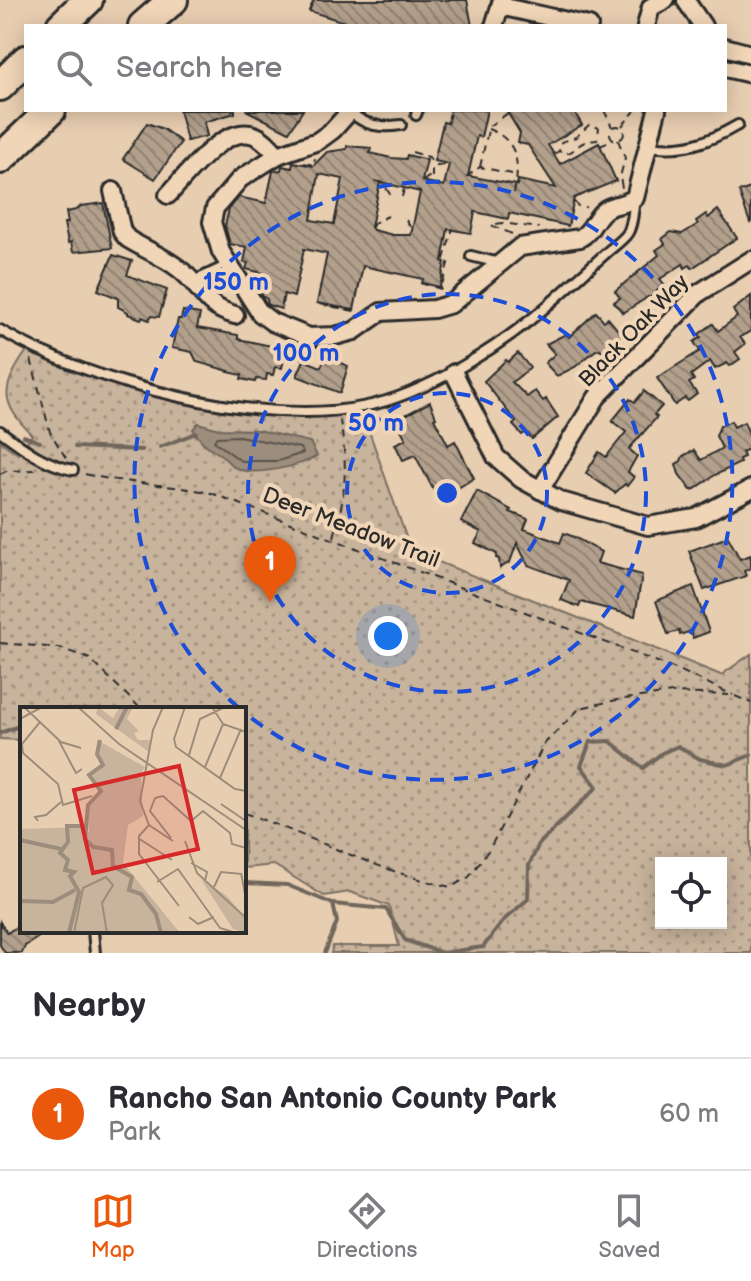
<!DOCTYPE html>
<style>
body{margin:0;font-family:"Balsamiq Sans",sans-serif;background:#f7f7f7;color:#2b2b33}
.controls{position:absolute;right:24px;bottom:24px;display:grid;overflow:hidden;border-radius:0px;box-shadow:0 4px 20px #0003}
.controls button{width:72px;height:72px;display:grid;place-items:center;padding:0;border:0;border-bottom:2px solid #e1e1e2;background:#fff;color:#2b2b33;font:40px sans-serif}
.you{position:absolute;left:388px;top:636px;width:28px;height:28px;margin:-20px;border:6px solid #fff;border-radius:50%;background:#1a73e8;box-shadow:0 0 0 12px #1a73e833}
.badge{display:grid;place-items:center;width:52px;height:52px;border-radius:50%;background:#ea580c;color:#fff;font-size:26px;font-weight:700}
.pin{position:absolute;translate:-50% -66px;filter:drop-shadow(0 2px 4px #0008)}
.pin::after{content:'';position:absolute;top:42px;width:28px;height:24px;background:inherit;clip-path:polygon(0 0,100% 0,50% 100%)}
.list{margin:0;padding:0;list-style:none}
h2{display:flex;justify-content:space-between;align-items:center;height:104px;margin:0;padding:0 32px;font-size:34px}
h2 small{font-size:26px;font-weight:400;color:#7c7c81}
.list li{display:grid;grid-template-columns:52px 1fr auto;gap:24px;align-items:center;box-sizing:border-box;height:112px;padding:0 32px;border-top:2px solid #e1e1e2}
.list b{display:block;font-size:30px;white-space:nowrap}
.list p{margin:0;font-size:26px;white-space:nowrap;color:#7c7c81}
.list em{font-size:26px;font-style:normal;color:#7c7c81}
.icon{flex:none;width:44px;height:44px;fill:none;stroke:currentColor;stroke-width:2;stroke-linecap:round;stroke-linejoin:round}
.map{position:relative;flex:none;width:751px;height:953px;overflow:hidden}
.search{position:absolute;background:#fff;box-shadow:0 4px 20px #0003;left:24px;right:24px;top:24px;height:88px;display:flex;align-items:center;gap:20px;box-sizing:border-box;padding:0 28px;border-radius:0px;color:#7c7c81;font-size:30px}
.sheet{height:216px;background:#fff}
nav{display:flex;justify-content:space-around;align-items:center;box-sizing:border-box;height:112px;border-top:2px solid #e1e1e2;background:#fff;font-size:22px;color:#7c7c81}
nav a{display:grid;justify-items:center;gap:4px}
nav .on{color:#ea580c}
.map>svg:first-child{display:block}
</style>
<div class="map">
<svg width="751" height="953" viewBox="0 0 751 953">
<defs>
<pattern id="park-dots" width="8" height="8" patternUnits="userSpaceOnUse" patternTransform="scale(2)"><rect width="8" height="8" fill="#c8b39c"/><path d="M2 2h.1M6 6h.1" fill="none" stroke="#a3927f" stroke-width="1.8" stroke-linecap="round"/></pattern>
<pattern id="building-back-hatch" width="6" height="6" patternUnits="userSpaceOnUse" patternTransform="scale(2)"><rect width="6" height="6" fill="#b3a08c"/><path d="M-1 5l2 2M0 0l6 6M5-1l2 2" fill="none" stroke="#928373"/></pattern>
</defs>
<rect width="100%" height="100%" fill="#e8ceb1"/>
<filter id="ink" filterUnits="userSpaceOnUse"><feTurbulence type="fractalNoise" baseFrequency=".0125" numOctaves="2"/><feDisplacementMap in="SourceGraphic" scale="16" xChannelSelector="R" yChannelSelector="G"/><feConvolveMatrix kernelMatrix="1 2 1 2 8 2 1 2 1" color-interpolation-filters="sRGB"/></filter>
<g filter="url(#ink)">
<path fill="url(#park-dots)" stroke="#7a6f64" stroke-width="2" fill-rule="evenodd" d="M28,349c86,25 175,51 265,61 22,2 46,-1 68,-2l50,143 310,124 30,-21v299h-420l2,-7h66l-10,-40 -39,-14 -26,4 -50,-31 -30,3v-159h-222v31l-22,-1v-298l18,13 14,-19c-32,-33 -32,-46 -4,-86zM661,863h60v60h-60z"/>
<path fill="#9d8d7c" stroke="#6f665c" stroke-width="2" d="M198,423l21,6 39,1 52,12 7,14c-16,10 -63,21 -81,12 -6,-3 -10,-9 -15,-13 -14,-9 -19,-11 -28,-26z"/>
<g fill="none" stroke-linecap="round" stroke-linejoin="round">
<polygon stroke="#59524b" stroke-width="2" points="239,436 300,448 303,453 278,461 241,461 214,441 217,437"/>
<g stroke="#6f665c" stroke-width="4">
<polyline points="24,436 40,442"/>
<polyline points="75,447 142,450"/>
<polyline points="160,447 196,433"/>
<polyline points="0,733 22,725"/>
<polyline points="244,883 287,885 333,904 386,909 405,940 442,953 483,947 505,919 528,899 529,865 539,844 597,787 581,766 590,742 610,741 643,768 662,753 678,746 700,759 727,765 751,755"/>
<polyline points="325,953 337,922 333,904"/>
</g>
</g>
<g fill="url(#building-back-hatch)" stroke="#2b2b2b" stroke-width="2" fill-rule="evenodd">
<polygon points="314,0 467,0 472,26 357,26 309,11"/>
<polygon points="179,110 235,110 235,113 204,122 207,136 187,141"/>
<polygon points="246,110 303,110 289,132"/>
<path d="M450,110h37l-6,27 -4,-1 -9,40 49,9 1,-5 38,8 -28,-43 -10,-2 2,-10 -14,-23h67l9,15 -34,20 12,19 39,-21 17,38 -42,17 -6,28 -59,-13 -1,6 -33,-7 -4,21 -23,-4 -6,32 3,1 -5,25 -18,-4 1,-4 -60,-13 -9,44 -37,-7 10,-49 -23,-5 -10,48 -10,-3 -3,15 -13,-4 -1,-6 -5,-3 5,-22 -21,-5 2,-6 -4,-1 3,-15 -17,-3 -5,-18 4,-17 10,-12 27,6 7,-32 8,-1 1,-4 10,2 1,-6 20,4 14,-14 20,-3v-3l24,2 -1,5 21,5 15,1 1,-4 20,5 -5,21 22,5 5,-22 -15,-3 8,-34 1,-5 5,1zM319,174l24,5 -9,45 -23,-4zM380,182l40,10 -9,43h-18l-20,-5 -2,-3z"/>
<polygon points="147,123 163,129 181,142 155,179 123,159"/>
<polygon points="751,188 751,222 750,223 739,192"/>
<polygon points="103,203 112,248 73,252 71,242 68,243 64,223 68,223 66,212 76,210 81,206"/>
<polygon points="718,210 737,238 692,268 690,265 685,268 683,264 660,279 664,284 650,298 648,297 623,313 614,302 620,298 615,291 659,255 656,250 665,244 662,239 671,232 682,234 698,224 696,221 706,214 708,218"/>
<polygon points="113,255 132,261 127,275 167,290 159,317 151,316 149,320 142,317 141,319 128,314 128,312 118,307 118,298 98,290"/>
<polygon points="751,296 751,331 740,337 745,344 735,352 740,359 730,366 727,363 715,369 710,361 691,375 694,380 689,383 697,394 688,401 685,398 675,405 657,378 700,351 694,342 701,337 699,334 713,324 718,331 737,317 733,310"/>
<polygon points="183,311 200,314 197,328 238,335 238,339 286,349 282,368 275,367 273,375 267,374 266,380 256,379 255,382 241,379 242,375 228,372 229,371 197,362 192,352 172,348 178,319 181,319"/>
<polygon points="596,312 604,321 608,318 622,335 603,352 600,349 596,350 575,367 557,376 545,363 555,354 546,344 566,334 569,337"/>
<polygon points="518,353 530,368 512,382 527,397 535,391 543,401 546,399 558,417 532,439 526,432 522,435 513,425 516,422 484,381 506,360 508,362"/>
<polygon points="326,356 348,366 340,393 297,376 304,360 321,367"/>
<polygon points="644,391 662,406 654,415 657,417 629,449 637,456 628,472 634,477 627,486 625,484 615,493 586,473 599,452 606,457 626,432 612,421 630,399 635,402"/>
<polygon points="430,402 436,417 434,418 448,445 455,441 474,478 439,500 415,455 403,460 395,444 406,439 396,420"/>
<polygon points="731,421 734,427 744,422 751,438 751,448 742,452 744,457 739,459 740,463 715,475 695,489 691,490 679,474 676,464 681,461 683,456 694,450 701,460 722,448 716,436 720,426"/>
<polygon points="477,491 511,510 510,512 528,519 524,529 560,543 564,533 574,537 601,552 597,563 642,575 635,616 581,602 579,607 561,600 569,580 528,565 517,543 510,562 500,568 499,559 496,558 497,554 475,543 481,532 461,522"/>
<polygon points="728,537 740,559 751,555 751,568 744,571 746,576 704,590 689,551"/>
<polygon points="693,586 709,632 693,638 691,631 680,635 679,631 668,634 656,601"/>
<polygon points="0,922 7,933 22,923 22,931 48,931 25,946 22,953 5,953 0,945"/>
</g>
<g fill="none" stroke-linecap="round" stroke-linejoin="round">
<g stroke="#2b2b2b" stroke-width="14">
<g id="lane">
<path d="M350,112c16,14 30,16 51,13"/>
<polyline points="416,115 418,110"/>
<path d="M648,146c36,5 59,-3 90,-21"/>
<polyline points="471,256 499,263"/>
<path d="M0,330c89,53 258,97 362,77 65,-12 144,-64 193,-108 17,-15 33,-30 50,-45 6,-6 17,-13 22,-20 6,-8 6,-25 8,-35"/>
<path d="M0,431c23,17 44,33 73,39"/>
<polyline points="93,931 95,953"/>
</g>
</g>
<g stroke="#2b2b2b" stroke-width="22">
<g id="street">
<polyline points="686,1 703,26"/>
<polyline points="500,6 589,26"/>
<polyline points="494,26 502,0"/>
<polyline points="646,26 651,7 665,0"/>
<polyline points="725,47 751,54"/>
<polyline points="725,68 751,74"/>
<path d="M351,110l-18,20 -15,11 -40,14 -38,24 -25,29 -3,14 9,30 39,61 12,9 37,15 26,-1 19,-5 27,-19 53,-3 17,-5 69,-57 60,-9c13,-7 14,-21 26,-29 10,-6 17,-3 29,-11l22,-88"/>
<path d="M113,191l9,41 6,7c16,10 34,17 50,29 26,19 23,38 57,47"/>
<path d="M168,195c18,-19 56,-71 86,-60 9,3 17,13 24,20"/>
<polyline points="197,284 231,268"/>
<polyline points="454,373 496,457 521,479 561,501 648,526 696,518 751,489"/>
<polyline points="540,490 597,397 699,293 751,260"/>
</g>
</g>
<g stroke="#2b2b2b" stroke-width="34">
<g id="highway">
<polyline points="61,26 88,0"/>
<polyline points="143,26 173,0"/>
<polyline points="0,86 26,60"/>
<polyline points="0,159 51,110"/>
</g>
</g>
<g stroke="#2b2b2b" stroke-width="2" stroke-dasharray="8 6" stroke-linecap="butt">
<polyline points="604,110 612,127"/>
<polyline points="622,126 635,111"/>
<circle cx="617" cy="133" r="7"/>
<path d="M488,129c31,11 32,36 26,64"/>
<polyline points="618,140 625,158 620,177 622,188"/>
<polyline points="600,146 614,140"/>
<polyline points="412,152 429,157 433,165"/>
<path d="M554,154l5,-3c13,7 15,-5 26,-9 4,-2 8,-1 12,-2l2,-12 -9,-4 -14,13 -15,5 -2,9"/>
<polyline points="304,163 314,165 315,158"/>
<polyline points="480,167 489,126 508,113"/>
<polyline points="432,177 432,167 450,164"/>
<polyline points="466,177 480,167 517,175"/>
<polyline points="375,181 383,183 393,199"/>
<polyline points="423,181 430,176"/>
<polyline points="402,197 404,189"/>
<polyline points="573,201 580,208 586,207"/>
<polyline points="406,220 412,230 410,235"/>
<polyline points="372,227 374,223 388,216"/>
<polyline points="512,234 491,225 502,223 539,228"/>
<polyline points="420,283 441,289 449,260 444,259 453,228"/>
<polyline points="319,304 354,311"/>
<polyline points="31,359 50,432 66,458"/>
<polyline points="0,474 6,471 38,470"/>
<path d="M85,474c41,10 84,10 126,19l470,178 52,24"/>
<path d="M334,537c12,-43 14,-71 6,-116"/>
<polyline points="0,643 60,648 90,659 141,709"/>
<polyline points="735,696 751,703"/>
<path d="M244,813c70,24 135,59 207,74l18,-10 21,-29 55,-105 35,-35 37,-8 55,-7 57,2"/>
</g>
<use href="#lane" stroke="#f0d5b7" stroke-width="8"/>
<use href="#street" stroke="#f0d5b7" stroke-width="16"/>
<use href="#highway" stroke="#f0d5b7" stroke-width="28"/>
</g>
</g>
<g fill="none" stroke="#1d4ed8" stroke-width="4" stroke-dasharray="14 10">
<circle cx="447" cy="493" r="100"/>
<circle cx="447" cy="493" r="199"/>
<path d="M239 708A299 299 0 1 1 245 713"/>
</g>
<g text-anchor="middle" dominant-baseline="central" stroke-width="8" stroke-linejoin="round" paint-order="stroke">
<g font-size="22" fill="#2b2b2b" stroke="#f0d5b7">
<text transform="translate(634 331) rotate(-46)">Black Oak Way</text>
<text transform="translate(351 528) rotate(21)">Deer Meadow Trail</text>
</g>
</g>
<g transform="translate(20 707)">
<rect width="226" height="226" fill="#e8ceb1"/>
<path d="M181,172l26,17 19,23v14l-13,-4z" fill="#c8b39c"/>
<path d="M78,0l15,11 7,-11h13l-6,12 12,12 -5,2 4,7h12l-1,12 -53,-38z" fill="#c8b39c"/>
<path d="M77,33l48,27 -5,8 -7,-3 8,6 2,38 -15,9 -5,38 57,70h-160v-104l63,-2 1,7 5,-2 -1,-26 10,-14 -7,-21 10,-6z" fill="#c8b39c"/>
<path fill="none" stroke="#9d8d7c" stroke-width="4" d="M96,22l11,-22M80,33l-3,14 6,11 -14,10 12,16 -13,14 -3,34 8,8 19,3 1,16 19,11 -3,13 12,4 15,20 5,19M0,133l41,9M0,194l33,1 22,-12M49,226l10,-41 -9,-16 4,-4 -9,-2 3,-10 -8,-7 8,-11 -1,-16h19"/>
<path fill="none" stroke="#9c8d7b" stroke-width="2" d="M4,0l37,35 20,6M58,0l41,37 127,86M143,0l-10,23 -13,71 9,24 24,16M165,0l-11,32 2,8 59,42 11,2M192,0l11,17 23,8M0,12l22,-12M20,15l-18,22 1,9 35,31 5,21 29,-9M38,32l18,34 6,-4M169,48l11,-36 25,-12M185,60l18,-43M200,71l21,-49M135,91l-5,13 21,27M135,91l8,-2 28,25M201,97l25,17M18,114l-3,-4 11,-2 15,-13M171,114l12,-10 27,22 2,11 14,4M129,118l-10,11v18l40,52M118,131l34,22M165,134l12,32 49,45M171,156l16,9 -2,9M221,166l5,26M137,175l21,-13 42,59 16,5M194,180l7,-15 21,2M169,210l9,7 16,-7M54,226l9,-45 23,-11 7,8 -11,18 5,30"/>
<path fill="#d62828" fill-opacity="0.15" stroke="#d62828" stroke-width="4" d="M159,59l19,83 -105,24 -19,-83z"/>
<rect width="226" height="226" fill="none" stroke="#2b2b2b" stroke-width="4"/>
</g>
<circle cx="447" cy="493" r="12" fill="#1d4ed8" stroke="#f0d5b7" stroke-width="4"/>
<g font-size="24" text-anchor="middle" font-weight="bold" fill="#1d4ed8" stroke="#f0d5b7" stroke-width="8" stroke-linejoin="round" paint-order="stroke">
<text x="236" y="290">150 m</text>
<text x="306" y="361">100 m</text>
<text x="376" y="431">50 m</text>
</g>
</svg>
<div class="controls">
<button><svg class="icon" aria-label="locate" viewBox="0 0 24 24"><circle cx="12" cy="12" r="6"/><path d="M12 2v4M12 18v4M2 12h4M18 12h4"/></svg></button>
</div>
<div class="you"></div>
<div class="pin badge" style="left:270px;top:602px">1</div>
<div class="search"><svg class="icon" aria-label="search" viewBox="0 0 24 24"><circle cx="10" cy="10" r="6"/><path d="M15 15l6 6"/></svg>Search here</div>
</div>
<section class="sheet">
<h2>Nearby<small></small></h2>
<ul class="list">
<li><span class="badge">1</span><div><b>Rancho San Antonio County Park</b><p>Park</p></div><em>60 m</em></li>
</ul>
</section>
<nav>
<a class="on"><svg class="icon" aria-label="map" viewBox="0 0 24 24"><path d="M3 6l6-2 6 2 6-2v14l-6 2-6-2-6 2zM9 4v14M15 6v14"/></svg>Map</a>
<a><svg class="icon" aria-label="directions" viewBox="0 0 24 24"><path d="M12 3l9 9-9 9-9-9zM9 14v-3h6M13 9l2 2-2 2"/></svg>Directions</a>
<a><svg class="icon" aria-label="saved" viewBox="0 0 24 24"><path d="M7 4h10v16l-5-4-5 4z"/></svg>Saved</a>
</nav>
